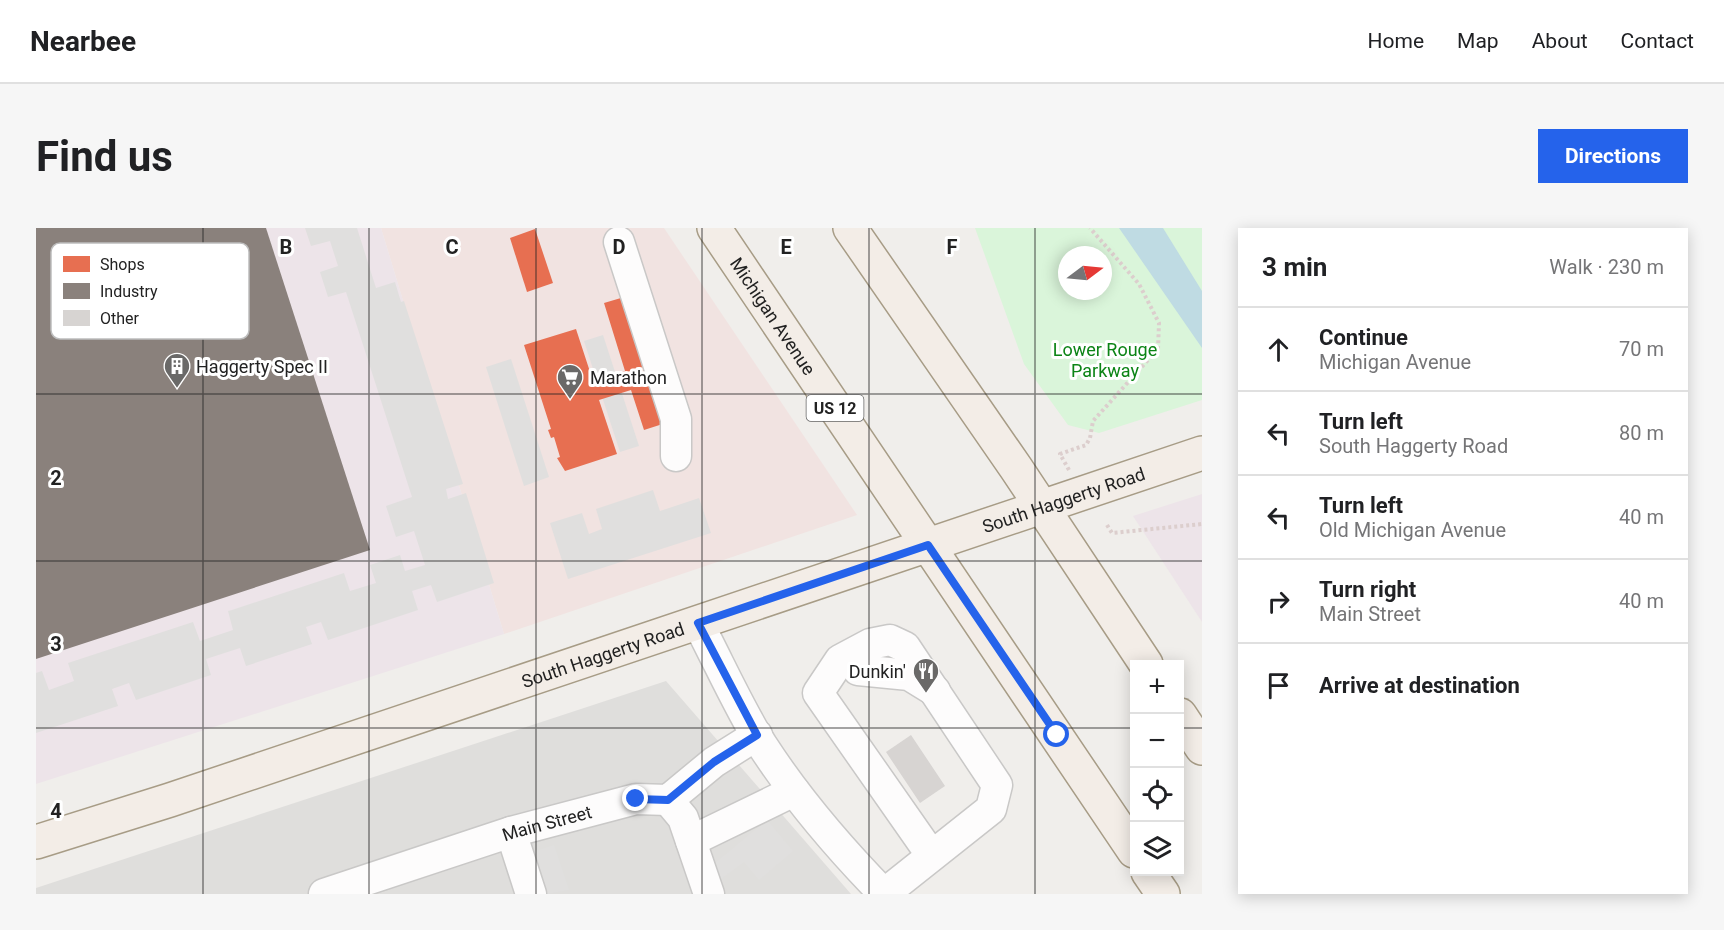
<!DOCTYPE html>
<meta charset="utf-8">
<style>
body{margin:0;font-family:Roboto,sans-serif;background:#f6f6f6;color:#202124}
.controls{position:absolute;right:18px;bottom:18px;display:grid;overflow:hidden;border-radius:0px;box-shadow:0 3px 15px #0003}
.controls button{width:54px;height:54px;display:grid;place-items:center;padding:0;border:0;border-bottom:2px solid #e0e0e0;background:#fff;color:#202124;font:30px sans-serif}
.compass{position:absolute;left:1022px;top:18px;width:54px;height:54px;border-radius:50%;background:#fff;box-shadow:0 3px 15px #0003;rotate:74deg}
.stop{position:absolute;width:18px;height:18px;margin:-14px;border:4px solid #2563eb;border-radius:50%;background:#fff}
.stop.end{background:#2563eb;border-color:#fff;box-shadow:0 2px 6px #0008}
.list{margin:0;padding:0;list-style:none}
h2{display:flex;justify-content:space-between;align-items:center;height:78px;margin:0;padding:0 24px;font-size:26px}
h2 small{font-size:20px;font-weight:400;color:#757577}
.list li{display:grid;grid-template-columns:39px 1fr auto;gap:18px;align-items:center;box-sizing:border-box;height:84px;padding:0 24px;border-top:2px solid #e0e0e0}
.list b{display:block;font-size:22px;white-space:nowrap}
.list p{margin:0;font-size:20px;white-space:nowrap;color:#757577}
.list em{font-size:20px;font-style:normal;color:#757577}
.icon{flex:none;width:33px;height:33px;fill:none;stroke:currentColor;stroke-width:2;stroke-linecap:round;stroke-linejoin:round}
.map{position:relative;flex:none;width:1166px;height:666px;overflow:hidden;border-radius:0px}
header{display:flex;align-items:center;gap:36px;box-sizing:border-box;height:84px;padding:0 30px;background:#fff;border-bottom:2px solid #e0e0e0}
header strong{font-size:28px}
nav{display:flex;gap:33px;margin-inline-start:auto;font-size:21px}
.intro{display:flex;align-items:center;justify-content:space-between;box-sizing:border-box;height:144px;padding:0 36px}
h1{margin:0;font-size:42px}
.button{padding:15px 27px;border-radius:0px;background:#2563eb;color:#fff;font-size:21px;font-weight:700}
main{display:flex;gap:36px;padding:0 36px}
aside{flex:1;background:#fff;border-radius:0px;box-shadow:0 3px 15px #0003}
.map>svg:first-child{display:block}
</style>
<header>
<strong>Nearbee</strong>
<nav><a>Home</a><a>Map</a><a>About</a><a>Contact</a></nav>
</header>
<div class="intro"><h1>Find us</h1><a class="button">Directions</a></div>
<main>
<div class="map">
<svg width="1166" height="666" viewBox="0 0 1166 666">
<rect width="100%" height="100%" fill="#f0eeeb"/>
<polygon fill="#dfdedc" points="630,453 815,666 0,666 0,660"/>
<polygon fill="#f1e3e1" points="345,0 628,0 821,287 468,406"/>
<g fill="#ede4e9">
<polygon points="0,0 345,0 468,406 0,556"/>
<polygon points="1166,266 1166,394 1097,288"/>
</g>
<path fill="#daf5da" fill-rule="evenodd" d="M939,0h227v172l-103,33 -31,-8 -44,-61zM1031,27h36v36h-36z"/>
<g fill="#e0dfde">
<polygon points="269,0 321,0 340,60 359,54 365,74 368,73 427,256 410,261 412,271 430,265 458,355 401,374 395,357 376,363 382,382 292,412 285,394 270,399 276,416 210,438 204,420 170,431 175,447 100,472 93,455 76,461 82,478 0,505 0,445 6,443 13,462 38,453 32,435 157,394 164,413 197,402 192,383 196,382 308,345 314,363 340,355 334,337 364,327 369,343 389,337 378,303 360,309 350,278 376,269 310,64 292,69 284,44 302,38 294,13 275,18"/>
<polygon points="567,107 603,218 584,224 548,113"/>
<polygon points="475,131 513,249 488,258 450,139"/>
<polygon points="617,262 624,283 663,270 675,305 532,351 514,295 546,285 553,306 566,301 560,281"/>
<polygon points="731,592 757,623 723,652 708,634 682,653 672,641"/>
<polygon points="518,617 533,662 511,666 497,624"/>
</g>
<polygon fill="#bfdbe3" points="1083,0 1127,0 1166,63 1166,120"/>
<g fill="#e76f51">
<polygon points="499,1 517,55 491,64 474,10"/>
<polygon points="595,67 636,193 608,202 595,162 563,172 581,226 529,243 521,230 524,229 518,209 515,210 512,202 515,201 488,117 540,101 557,153 589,143 568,75"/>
</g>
<polygon fill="#8a817c" points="0,0 230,0 334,322 0,431"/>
<polygon fill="#d7d4d2" points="875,507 909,558 884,575 850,524"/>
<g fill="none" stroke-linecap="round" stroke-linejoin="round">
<g stroke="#c9c8c7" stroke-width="33">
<g id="minor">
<polyline points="583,14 640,191 640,228"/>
<path d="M662,395c21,40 40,83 64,122 35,54 77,103 122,149"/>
<polyline points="822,442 873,447 899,463"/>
<polyline points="632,572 647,590 673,666"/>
<polyline points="475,604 495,666"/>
<polyline points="655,613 758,563"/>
<path id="s1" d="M288,666l187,-62 125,-33 32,1 46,-38 43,-27"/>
<polyline points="848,666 955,581 961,557 869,419 854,412 834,416 804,432 782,465 896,628"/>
</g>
</g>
<g stroke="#a79c86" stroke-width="36">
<g id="major">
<path id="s2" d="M678,0l420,623"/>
<polyline points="814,0 980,240 1110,436"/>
<polyline points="1144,487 1166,520"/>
<path id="s3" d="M0,614l134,-42 1032,-347"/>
<polyline points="1112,644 1127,666"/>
</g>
</g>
<g stroke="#dccecd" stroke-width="4" stroke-dasharray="3 3" stroke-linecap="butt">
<polyline points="1033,242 1024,226 1050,217 1054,210 1057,193 1122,121 1123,95 1103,56 1054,0"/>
<polyline points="1071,297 1076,305 1166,296"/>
</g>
<use href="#minor" stroke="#fdfcfc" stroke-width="30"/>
<use href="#major" stroke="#f3ede7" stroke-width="33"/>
</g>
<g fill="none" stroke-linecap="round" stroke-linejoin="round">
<polyline stroke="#2563eb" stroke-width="8" points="600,571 632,572 678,534 721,507 662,395 892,317 1021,507"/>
</g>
<path fill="none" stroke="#222" stroke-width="1.5" stroke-opacity="0.55" d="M167,0v666M333,0v666M500,0v666M666,0v666M833,0v666M999,0v666M0,166h1166M0,333h1166M0,500h1098M1144,500h22"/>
<defs>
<g id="building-pin" transform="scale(1.35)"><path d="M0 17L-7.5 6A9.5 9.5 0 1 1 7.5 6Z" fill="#6a6968" stroke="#fff"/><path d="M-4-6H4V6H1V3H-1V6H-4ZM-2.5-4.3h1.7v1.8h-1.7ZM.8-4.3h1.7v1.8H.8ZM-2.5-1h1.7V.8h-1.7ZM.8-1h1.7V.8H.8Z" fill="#fff"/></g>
<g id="supermarket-pin" transform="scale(1.35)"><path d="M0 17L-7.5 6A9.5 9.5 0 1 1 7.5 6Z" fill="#6a6968" stroke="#fff"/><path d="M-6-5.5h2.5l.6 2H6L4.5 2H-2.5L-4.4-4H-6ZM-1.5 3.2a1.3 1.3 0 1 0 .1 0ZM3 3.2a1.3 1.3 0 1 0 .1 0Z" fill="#fff"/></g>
<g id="restaurant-pin" transform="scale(1.35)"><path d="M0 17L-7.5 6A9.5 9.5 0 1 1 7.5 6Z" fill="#6a6968" stroke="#fff"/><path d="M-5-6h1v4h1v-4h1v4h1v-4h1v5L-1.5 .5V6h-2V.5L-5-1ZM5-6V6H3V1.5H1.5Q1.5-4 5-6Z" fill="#fff"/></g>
</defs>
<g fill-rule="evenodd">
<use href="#building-pin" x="141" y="138"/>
<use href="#supermarket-pin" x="534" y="149"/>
<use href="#restaurant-pin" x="890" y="443"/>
</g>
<g text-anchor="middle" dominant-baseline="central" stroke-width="6" stroke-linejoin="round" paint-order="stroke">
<rect fill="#fff" stroke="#646464" stroke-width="1.5" x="770.5" y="167" width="57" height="26" rx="4.5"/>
<g font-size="16" font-weight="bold" fill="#222">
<text x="799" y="180">US 12</text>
</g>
<g font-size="18" fill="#222" stroke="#fff">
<text stroke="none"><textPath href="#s2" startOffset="106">Michigan Avenue</textPath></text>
<text stroke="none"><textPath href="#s3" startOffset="1083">South Haggerty Road</textPath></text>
<text stroke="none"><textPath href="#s3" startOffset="597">South Haggerty Road</textPath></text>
<text stroke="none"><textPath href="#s1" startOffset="234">Main Street</textPath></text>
</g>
<g font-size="18" fill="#0c8416" stroke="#fff">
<text x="1069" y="121">Lower Rouge<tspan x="1069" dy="21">Parkway</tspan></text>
</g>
<g font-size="18" fill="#222" stroke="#fff" text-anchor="start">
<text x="160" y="138">Haggerty Spec II</text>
<text x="554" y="149">Marathon</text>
<text x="870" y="443" text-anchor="end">Dunkin'</text>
</g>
</g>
<rect x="15" y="15" width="198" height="96" rx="9" fill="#fff" stroke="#bdbdbd" stroke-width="1.5"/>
<rect x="27" y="28" width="27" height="16" fill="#e76f51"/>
<rect x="27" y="55" width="27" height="16" fill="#8a817c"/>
<rect x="27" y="82" width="27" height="16" fill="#d7d4d2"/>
<g font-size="16" fill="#222">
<text x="64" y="42">Shops</text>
<text x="64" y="69">Industry</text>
<text x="64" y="96">Other</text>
</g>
<g font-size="20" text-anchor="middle" font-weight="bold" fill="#222" stroke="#fff" stroke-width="6" stroke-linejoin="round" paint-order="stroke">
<text x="250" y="26">B</text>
<text x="416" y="26">C</text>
<text x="583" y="26">D</text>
<text x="750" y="26">E</text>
<text x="916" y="26">F</text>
<text x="20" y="257">2</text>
<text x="20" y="423">3</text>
<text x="20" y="590">4</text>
</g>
</svg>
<div class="controls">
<button>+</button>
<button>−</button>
<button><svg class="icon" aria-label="locate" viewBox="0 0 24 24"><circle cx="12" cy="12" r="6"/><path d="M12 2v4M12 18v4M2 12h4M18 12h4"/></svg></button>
<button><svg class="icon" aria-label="layers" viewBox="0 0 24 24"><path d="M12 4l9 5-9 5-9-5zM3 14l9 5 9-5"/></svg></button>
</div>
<svg class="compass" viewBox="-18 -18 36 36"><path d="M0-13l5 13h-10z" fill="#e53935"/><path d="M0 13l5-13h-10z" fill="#757577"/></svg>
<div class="stop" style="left:1021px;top:507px"></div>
<div class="stop end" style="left:600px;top:571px"></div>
</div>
<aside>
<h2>3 min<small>Walk · 230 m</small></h2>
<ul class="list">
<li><svg class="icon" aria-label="ahead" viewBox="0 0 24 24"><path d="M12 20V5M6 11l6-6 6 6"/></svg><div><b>Continue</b><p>Michigan Avenue</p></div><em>70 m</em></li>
<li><svg class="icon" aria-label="left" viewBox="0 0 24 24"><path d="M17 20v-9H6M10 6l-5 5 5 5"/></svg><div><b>Turn left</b><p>South Haggerty Road</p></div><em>80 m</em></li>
<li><svg class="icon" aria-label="left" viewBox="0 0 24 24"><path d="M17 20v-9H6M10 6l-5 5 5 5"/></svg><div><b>Turn left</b><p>Old Michigan Avenue</p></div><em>40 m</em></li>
<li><svg class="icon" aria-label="right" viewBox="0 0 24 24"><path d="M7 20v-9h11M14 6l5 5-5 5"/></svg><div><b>Turn right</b><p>Main Street</p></div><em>40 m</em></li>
<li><svg class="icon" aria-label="arrive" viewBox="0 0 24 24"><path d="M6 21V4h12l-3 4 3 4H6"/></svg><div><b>Arrive at destination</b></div></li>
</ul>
</aside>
</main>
